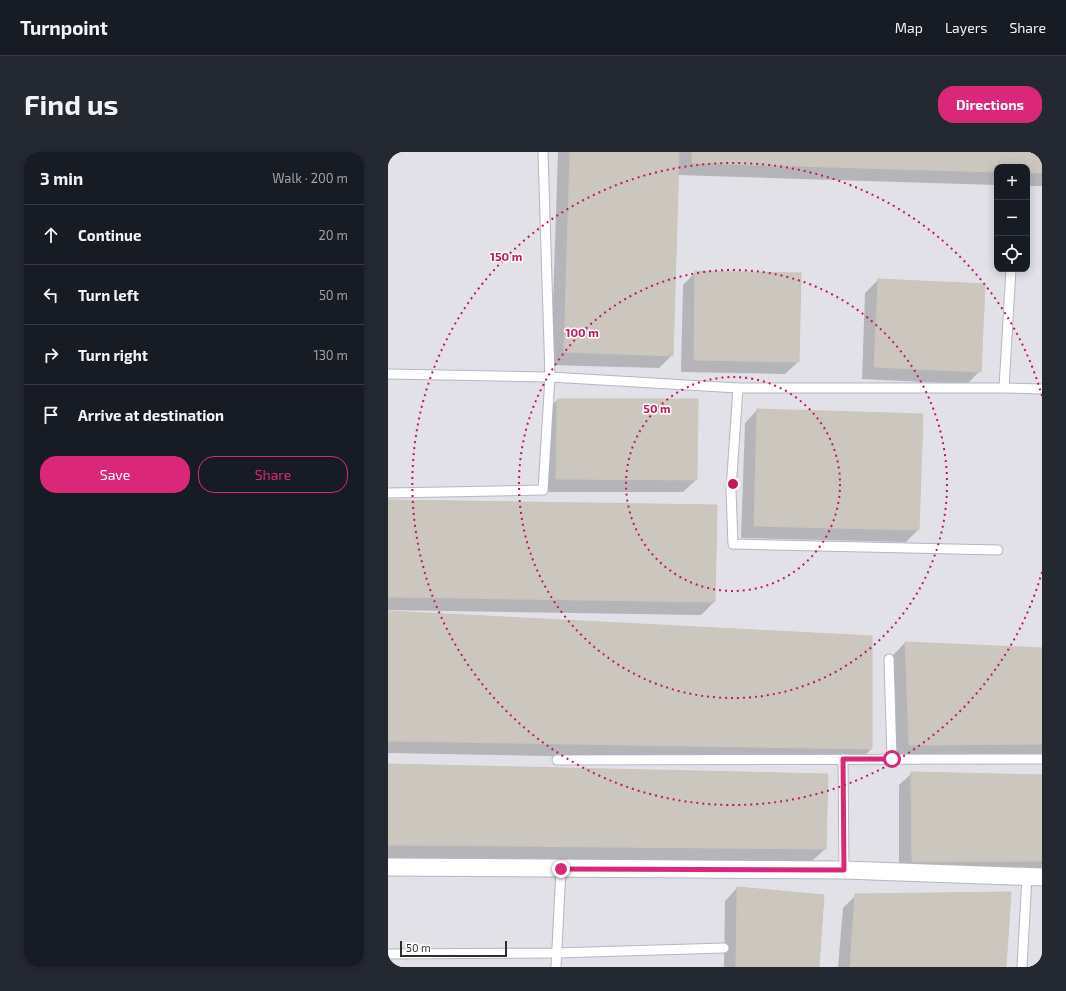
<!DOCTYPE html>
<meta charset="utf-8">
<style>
body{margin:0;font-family:"Exo 2",sans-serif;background:#242831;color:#f1f3f6}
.controls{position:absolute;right:12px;top:12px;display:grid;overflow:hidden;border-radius:8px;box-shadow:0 2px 10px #0003}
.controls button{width:36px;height:36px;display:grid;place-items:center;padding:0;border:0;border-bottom:1px solid #363941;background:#171b24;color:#f1f3f6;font:20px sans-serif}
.scale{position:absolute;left:12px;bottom:10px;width:107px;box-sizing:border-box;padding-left:4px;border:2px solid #2e2e2e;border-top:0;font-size:11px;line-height:14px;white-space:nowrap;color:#2e2e2e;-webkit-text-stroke:3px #fff;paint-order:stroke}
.stop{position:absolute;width:12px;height:12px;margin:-9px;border:3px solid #db2777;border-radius:50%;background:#fff}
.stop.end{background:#db2777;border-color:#fff;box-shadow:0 1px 4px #0008}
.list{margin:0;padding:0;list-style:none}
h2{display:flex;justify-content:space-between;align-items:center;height:52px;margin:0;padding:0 16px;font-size:17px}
h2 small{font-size:13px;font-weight:400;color:#9ea1a6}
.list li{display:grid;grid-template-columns:26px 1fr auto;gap:12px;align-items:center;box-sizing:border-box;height:60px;padding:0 16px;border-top:1px solid #363941}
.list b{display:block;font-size:15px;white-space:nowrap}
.list em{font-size:13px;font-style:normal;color:#9ea1a6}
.actions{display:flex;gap:8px;padding:12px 16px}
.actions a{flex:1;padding:9px 0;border:1px solid #db2777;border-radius:16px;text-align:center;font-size:14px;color:#db2777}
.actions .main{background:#db2777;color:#fff}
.icon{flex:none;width:22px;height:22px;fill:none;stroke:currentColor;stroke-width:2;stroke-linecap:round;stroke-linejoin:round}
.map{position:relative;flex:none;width:654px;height:815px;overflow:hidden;border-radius:16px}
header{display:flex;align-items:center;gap:24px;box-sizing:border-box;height:56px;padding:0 20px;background:#171b24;border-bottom:1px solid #363941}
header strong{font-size:19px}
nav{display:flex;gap:22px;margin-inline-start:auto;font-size:14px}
.intro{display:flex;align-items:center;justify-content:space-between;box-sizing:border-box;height:96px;padding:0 24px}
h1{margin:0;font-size:28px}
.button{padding:10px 18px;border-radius:16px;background:#db2777;color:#fff;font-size:14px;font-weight:700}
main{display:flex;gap:24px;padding:0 24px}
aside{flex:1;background:#171b24;border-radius:16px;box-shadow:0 2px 10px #0003}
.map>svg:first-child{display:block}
</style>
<header>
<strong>Turnpoint</strong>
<nav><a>Map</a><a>Layers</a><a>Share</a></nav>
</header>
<div class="intro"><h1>Find us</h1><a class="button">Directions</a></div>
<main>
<aside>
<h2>3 min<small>Walk · 200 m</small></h2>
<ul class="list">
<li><svg class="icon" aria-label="ahead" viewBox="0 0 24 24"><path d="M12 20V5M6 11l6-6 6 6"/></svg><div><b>Continue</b></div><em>20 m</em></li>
<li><svg class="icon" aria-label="left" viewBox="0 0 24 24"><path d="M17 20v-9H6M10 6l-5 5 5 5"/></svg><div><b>Turn left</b></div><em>50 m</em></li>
<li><svg class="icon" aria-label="right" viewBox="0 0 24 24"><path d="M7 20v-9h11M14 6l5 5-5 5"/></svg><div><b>Turn right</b></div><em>130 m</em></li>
<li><svg class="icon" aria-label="arrive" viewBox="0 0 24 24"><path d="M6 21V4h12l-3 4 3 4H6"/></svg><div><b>Arrive at destination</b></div></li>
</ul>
<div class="actions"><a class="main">Save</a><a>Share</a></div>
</aside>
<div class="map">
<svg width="654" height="815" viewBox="0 0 654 815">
<rect width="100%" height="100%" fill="#efe9e1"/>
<path fill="#e3e1e8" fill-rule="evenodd" d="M0,0h654v815h-654zM609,15h30v102h-30z"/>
<g fill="#0003">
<polygon points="170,0 654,0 654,34 639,34 639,15 609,15 609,33 290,23 284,203 271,216 163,213"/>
<polygon points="308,120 410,210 397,222 293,220 295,133"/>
<polygon points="490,128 592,219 579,232 474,227 477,141"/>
<polygon points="169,248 308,328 295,340 156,340 157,260"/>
<polygon points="369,258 530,378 518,390 353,386 357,271"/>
<polygon points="0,349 328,354 326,450 313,463 0,458"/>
<polygon points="0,460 483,597 471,610 0,601"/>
<polygon points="517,491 654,497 654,604 508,605 504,504"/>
<polygon points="0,613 437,697 424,709 0,706"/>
<polygon points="524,621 654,624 654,722 511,722 511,633"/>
<polygon points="349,736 430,815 336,815 337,749"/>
<polygon points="468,743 617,815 450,815 455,756"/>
</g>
<g fill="#cbc7bf" stroke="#cbc5ba">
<polygon points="182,0 291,0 285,204 176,200"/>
<polygon points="304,0 654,0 654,21 639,21 639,15 609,15 609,20 304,11"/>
<polygon points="307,119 413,121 411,210 306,208"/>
<polygon points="490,127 597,132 593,220 486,215"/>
<polygon points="169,247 310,247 309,328 168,327"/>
<polygon points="369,257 535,262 531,378 366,374"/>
<polygon points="0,348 329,353 327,450 0,445"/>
<polygon points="0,459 484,484 484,597 0,589"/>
<polygon points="517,490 654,496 654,592 521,593"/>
<polygon points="0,612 440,622 438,697 0,693"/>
<polygon points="523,620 654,623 654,709 524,710"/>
<polygon points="349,735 436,743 431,815 348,815"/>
<polygon points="623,740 618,815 462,815 467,742"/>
</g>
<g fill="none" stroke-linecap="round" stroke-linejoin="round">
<g stroke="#b4b7c1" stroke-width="11">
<g id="lane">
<polyline points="0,222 162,225 350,236 616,236 654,237"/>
<polyline points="350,236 343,338 345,392 610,398"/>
<polyline points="616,236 623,117"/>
<polyline points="0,341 155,338 162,225 155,0"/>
<polyline points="501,507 504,607"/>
<polyline points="455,607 456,718"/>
<polyline points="169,608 654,607"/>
<polyline points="0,802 168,801 336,796"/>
<polyline points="168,815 173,717"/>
<polyline points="634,815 639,725"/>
</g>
</g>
<g stroke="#b4b7c1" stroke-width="19">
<polyline id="street" points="0,715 456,718 654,725"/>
</g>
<use href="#lane" stroke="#fff" stroke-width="9"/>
<use href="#street" stroke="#fff" stroke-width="17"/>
</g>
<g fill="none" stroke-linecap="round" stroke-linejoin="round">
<polyline stroke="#db2777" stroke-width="5" points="173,717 456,718 455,607 504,607"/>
</g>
<g fill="none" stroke="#c2185b" stroke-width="2" stroke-dasharray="2 4">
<circle cx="345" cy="332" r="107"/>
<circle cx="345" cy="332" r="214"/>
<path d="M654 420A321 321 0 1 1 654 244"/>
</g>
<circle cx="345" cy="332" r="6" fill="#c2185b" stroke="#fff" stroke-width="2"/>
<g font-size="12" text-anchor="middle" font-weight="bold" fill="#c2185b" stroke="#fff" stroke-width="3" stroke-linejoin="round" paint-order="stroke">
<text x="118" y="109">150 m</text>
<text x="194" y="185">100 m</text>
<text x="269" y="261">50 m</text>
</g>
</svg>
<div class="controls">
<button>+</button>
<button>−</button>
<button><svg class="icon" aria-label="locate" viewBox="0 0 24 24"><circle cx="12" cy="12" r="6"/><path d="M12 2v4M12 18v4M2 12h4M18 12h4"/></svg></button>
</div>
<div class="scale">50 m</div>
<div class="stop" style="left:504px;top:607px"></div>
<div class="stop end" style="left:173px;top:717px"></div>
</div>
</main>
